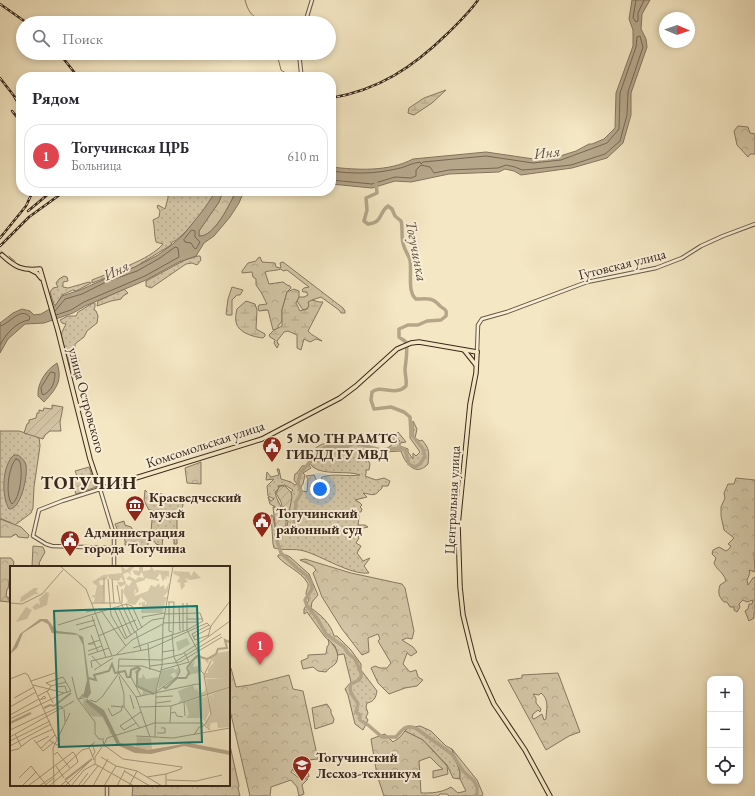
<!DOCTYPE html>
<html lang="ru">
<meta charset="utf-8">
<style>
body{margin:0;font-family:"EB Garamond",serif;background:#f2f2f3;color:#2b2b33}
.controls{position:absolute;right:12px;bottom:12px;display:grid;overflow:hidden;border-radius:8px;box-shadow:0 2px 6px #0003}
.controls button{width:36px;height:36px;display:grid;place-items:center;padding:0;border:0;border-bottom:1px solid #e1e1e2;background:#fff;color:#2b2b33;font:20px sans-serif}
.compass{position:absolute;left:659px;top:12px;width:36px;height:36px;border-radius:50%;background:#fff;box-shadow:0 2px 6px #0003;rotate:92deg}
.you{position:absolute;left:320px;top:489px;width:14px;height:14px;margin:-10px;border:3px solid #fff;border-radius:50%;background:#1a73e8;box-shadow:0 0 0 6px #1a73e833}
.badge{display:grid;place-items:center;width:26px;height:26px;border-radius:50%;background:#8f2418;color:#fff;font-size:13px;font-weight:700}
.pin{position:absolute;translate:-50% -33px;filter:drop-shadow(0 1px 2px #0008)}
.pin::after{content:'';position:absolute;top:21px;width:14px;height:12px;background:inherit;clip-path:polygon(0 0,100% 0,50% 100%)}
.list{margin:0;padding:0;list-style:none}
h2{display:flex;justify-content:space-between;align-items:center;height:52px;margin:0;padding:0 16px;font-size:17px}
h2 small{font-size:13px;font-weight:400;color:#7c7c81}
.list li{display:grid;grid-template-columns:26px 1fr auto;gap:12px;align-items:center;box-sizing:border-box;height:64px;margin:0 8px 8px;padding:0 8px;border:1px solid #e1e1e2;border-radius:16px}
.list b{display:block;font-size:15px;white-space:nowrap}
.list p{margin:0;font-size:13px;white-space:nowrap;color:#7c7c81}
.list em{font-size:13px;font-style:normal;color:#7c7c81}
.icon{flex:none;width:22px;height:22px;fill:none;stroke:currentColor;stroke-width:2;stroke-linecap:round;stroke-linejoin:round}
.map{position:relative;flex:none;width:755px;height:796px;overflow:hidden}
.search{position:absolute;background:#fff;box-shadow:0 2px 6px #0003;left:16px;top:16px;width:320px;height:44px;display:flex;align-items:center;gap:10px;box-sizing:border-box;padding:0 14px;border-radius:22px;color:#7c7c81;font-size:15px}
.panel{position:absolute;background:#fff;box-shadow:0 2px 6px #0003;left:16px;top:72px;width:320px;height:124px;border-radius:16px}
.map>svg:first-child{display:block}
</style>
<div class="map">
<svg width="755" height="796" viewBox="0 0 755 796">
<defs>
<pattern id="grass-dots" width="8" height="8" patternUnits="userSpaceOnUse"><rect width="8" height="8" fill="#d4c7a7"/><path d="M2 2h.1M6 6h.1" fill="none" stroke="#b7ab8f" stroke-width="1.8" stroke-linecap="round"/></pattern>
<pattern id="forest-crowns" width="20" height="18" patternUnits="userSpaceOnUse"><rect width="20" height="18" fill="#d4c7a7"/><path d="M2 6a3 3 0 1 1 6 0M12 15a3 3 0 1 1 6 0" fill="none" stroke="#b7ab8f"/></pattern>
<pattern id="wetland-marsh" width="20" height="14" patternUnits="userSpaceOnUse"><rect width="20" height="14" fill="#d4c7a7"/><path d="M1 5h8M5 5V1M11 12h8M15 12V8" fill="none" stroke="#b7ab8f"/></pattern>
<pattern id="garden-furrows" width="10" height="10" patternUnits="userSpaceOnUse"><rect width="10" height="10" fill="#d4c7a7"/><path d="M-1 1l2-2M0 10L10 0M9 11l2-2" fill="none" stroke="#b7ab8f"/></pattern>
</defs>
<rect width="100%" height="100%" fill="#f4e7c3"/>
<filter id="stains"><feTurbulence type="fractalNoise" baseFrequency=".005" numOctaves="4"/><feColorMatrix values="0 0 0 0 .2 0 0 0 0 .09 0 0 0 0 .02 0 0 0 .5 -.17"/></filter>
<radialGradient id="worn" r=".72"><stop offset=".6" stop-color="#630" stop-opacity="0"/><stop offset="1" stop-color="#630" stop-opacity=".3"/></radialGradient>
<g fill="url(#grass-dots)" stroke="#877862">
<path d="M168,191h48c-5,11 -34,49 -44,51l-1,3 -36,22 -43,16v-3c19,-8 58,-20 71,-36l-7,-2c-2,-7 -1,-14 -3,-22l6,-3 1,-6 -3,-4 1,-2 7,4 3,-11z"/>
<polygon points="198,256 200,256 201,260 197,265 192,263 186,264 151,288 146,286 146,281 148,280 185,260"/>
<polygon points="64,276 67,277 68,281 63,282 63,287 68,288 89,282 91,283 76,291 73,290 62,295 56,305 54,305 50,292 53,288 58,287 56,283 59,279"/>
<polygon points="124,289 128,293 123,296 121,299 111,301 97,306 98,301"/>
<polygon points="93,303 95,303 95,307 94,309 96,311 98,316 97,323 87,331 84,337 75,344 75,350 79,361 77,361 71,355 69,356 69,360 70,369 61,334 66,324 62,323 60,320 68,316 76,316 78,312"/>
<path d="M413,421l4,8 -2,9 5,3 2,-1c8,9 7,13 6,24 -12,13 -23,0 -27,-13l-17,1 -7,2h-15l7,3 -1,3 2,4 -1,6h-3v4l-1,2 11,4 8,-2 6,3 -2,5h-6v2c-8,9 -8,7 -19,5l4,4 -12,3 4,2 3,3 -2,2 2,2 -1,3h-6l3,1 1,4 -1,8h7l3,2 -9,2 -2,3 2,6 -3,5 5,3 -4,7 6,8 7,-3 -6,8 5,7c-19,2 -47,-17 -65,-22 -10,-3 -20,0 -30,-3l-1,-4 -2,-29 2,1 3,16 11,-6 1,-5 -5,-2 -1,-3 3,-8 4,5 1,-19 3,-4 -8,-5 -7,1 1,2 -4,4c1,7 5,11 7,18h-2l-10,-6 -2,-7 3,4 3,-2 -6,-3 -1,-10 7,-7 -8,1 1,-8 4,5 8,-2 -2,-6h2l2,10 10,3 4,3 2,-1 -3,-4 1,-6 2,-1 5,-7 7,-1 2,3 -8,5 2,2 -2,9 -2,3 1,4 5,1 1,-13 -2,-3 8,-1 5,10 3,-8c12,-4 25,0 38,-2 -12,-5 -36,1 -47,-8 -2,-2 -4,-5 -6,-7 4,-9 9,-14 19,-17l2,3 3,-1 1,-4 1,2h17l11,-1 11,5 -1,4 10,1 11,-7v-2l8,-2 -4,-3 -5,4 -3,-1 10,-9 8,10 -6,1v3l8,3v3l5,7v-6l3,3 4,-4 -10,-14v-6l2,5 1,-2z"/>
<polygon points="0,431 19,431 39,437 40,446 34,487 33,508 31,513 15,525 0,518"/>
<polygon points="89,467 96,487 76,494 71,478 77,476 75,471"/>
<polygon points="145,490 148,493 162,494 165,503 173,503 177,500 183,504 181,517 177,517 177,544 174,544 174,536 163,537 162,546 156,544 154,541 148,543 148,546 125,545 125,540 122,536 120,536 115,524 124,521 125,525 131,527 133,530 151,531 152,520 158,517 156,511 149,510 144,501"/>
<path d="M278,555h8l4,2 19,17 9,21 -6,7 -1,6c10,7 20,16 23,28h3l14,14 10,14v6l16,21c-1,6 -3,11 -10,12l-1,4 2,6 -2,4 2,3 -5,10 -8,-6 -7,-29 -3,-6 6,-7 -7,-28 -6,1 -3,-9 -10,-9 -18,-25 -3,2v-5l5,-9c-1,-2 -2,-4 -3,-6 0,-5 4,-8 1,-12 -7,-11 -21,-16 -29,-25z"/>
<polygon points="420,726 431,731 446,746 452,749 460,772 460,779 453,778 447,765 423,740 405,731 408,728"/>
<path d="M301,759l2,4h4l2,14c-8,0 -11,0 -16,-7l6,-10z"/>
</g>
<g fill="url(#forest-crowns)" stroke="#877862" fill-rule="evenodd">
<polygon points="738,126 748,127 750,133 755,134 755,154 750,154 748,157 737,145 734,131"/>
<path d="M223,191h13c-5,11 -22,47 -37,45v-5l20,-29z"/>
<path d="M260,257l2,5 13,1 1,4 4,1 1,-1 -1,-4 3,-1 60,46 2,3v2h-4l-2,-3 -18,-13 -9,3 -5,9 -4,1 -6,-9 2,-4h5l4,-2 -2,-3h-3l-1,-2 2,-2 5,-1 -22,-17 -4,1 -2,-2c-5,2 -10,1 -16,3l4,12 14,-2 4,3 3,1 1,2 -4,4 -5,18v11l-4,5v3l-5,1 -5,-20 -9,1 -1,-4 1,-2 8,-1 -6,-12 -5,-7v-6l-3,-2 -1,-5 -10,1v-2l6,-8 8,-2 2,-3z"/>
<polygon points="232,287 243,290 240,295 237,295 232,300 232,315 227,315 226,314 228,299"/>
<polygon points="201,462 201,484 187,483 185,468"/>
<path d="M736,478l19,2v74h-1l1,18 -6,-2 1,3 -3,7 1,5 5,-7 2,-1v36h-1v5l-5,3 -4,-10 3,-2 1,-5h3l1,-4 -6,2 -4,-2 -4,4 1,3 -3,5 -3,-2v-3h-4l-3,-5h-3c-6,-6 -6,-10 -4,-17l6,-4c-3,-10 -9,-10 -12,-18l2,-5 -4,-4 1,-4 6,-3 7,4 3,-2 2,-3 -3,-2 6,-6 -10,-8 -3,-14v-9l4,-9 -1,-5 4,-9h6z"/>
<polygon points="0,519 21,527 29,535 28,538 18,537 16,534 11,537 0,537"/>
<polygon points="33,546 43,547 45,552 39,563 40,567 32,567"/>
<polygon points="0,558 11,558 14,562 13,567 11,567 8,589 7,589 6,596 9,598 9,602 0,601"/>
<polygon points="305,559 351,573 402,584 405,588 414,631 412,639 407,638 402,640 413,647 417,652 411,656 407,653 403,664 410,672 416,670 418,677 423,680 417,686 405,688 389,694 378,683 371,668 375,666 380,668 387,668 391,663 378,641 380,639 378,634 368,638 369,652 362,655 342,629 322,597 313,573 316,570 313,566 300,560"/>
<path d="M328,639c6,6 13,15 8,24 -3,4 -8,5 -10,9l-8,-1 -5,-4 -10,2 -2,-8 7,-3v-3l18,-1 1,-7 2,-3z"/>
<polygon points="229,668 231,668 236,687 250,685 289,675 293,689 303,691 318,759 308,760 302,758 299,759 291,772 299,778 308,779 302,785 304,794 299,796 297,787 291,780 271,787 270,796 250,796 229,706"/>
<path d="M558,673l22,59 -11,4 -23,14 -38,-70 14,-2v-3zM541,693c9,7 5,17 5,26l-2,1 -2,-6 -8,5 -2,-1 1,-4 5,-4 2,2 1,-3 -5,-6v-5l-3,-4 6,1z"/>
<polygon points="327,704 331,710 331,713 334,719 333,723 315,729 312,708"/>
<path d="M405,731l18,9 24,26 1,8 -15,4v-7l10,-2 -4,-3 -9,-9 -11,4 2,32c11,0 20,0 30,-6l7,6 8,-2 -6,-12v-7l-8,-23 25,31 6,14 -1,2h-33l-2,-2h-7l-2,2h-54l-7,-21 -6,-36 14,-5 8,8 6,-4z"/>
<polygon points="229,741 239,786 238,788 240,796 132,796 133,785 229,785"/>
</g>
<g fill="url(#wetland-marsh)" stroke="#877862">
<polygon points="446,90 432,103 414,115 408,113 409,108 424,98"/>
<path d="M294,289l5,2v6l-3,6 4,8 7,-2 2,-3 -1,-4 4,-2 7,2h4l-15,29c4,5 9,6 14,10l-6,-2 -6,3 -6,-3 -3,11 -4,-2v-13l-9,-4 -4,1 -7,9 1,3h1l-2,4 -3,-5 1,-3 -5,-3 -1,-2 5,-5 8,-4v-16l5,-18z"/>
<path d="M246,301l9,3 2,6 -1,19 9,5v2l-2,2c-9,-1 -25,-5 -27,-16 -1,-4 0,-9 1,-13z"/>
</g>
<g fill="url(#garden-furrows)" stroke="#877862">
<polygon points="52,405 63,407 60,422 61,431 50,431 45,435 43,439 24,433 27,424 29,423 29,420 36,418 37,413 39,413 39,410 43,411 44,408 52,409"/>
<polygon points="280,486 285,486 291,492 292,497 289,513 287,509 284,509 284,514 281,516 286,520 286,529 276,532 273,507 279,508 281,511 283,511 281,502 276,493"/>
</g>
<g fill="#b5a68a" stroke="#84745e">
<path d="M632,0h18l-8,14 -1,15 5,10 1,8 -16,46v22l-8,28 -16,15 -35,10 -51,7 -7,-4 -9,-2 -6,3 -50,2 -38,8 -16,-1 -23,7 -41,-4v-17c27,3 57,5 82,-8l73,-7 48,7 26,-3 16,-5 13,-7h3l12,-5 11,-11 1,-35 17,-47v-16l-4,-11z"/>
<path d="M216,191h7l-4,11 -20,29v5c15,2 32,-34 37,-45h8l-5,12 -9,14 -16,19 -10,7 -8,13 -17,6 -33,18 -61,26 -12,7 -29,10 -19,1 -17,15 -8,14v-30l13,-10 9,-4 8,2 4,4 7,-1 14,-8 7,-10 18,-6 25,-11 30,-12 23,-12 16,-12 10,-9 20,-25z"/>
<path d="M57,363c6,18 -1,26 -13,39l-6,-6c-1,-13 8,-26 19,-33z"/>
<path d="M14,455h4c4,3 7,6 8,10 2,10 -5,45 -17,44 -8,-13 -7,-44 5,-54z"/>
</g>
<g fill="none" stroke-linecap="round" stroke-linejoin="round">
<g stroke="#786753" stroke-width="1">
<polyline points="636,0 633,18 636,22 638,21 638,13 644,0"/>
<path d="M331,171c22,3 43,3 65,-2 8,-1 15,-6 24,-7l1,2 2,-2 63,-6 47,7 28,-3 46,-17 12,-14 1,-36 16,-46 1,-10 3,-1 3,11 -15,45 -1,23 -7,26 -15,13 -34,11 -36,4 -13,1 -7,-3 -9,-2 -8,3 -49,2 -15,3 -4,-6 -9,-2 -5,5v6l-5,2 -16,-1 -23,7 -41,-4"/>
<polygon points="192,230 195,231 195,237 200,242 196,249 194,248 191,243 185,242 184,240"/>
<polyline points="55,311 65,299 82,294 106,282 137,271 160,258 175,247 178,248 179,257 145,276 84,302 71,310 56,315"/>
<path d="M0,326c10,-2 20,-20 30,-9l-1,3c-13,2 -23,14 -29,25"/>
<path d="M51,372l4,1c0,9 -3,18 -12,22l-1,-1 -1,-6z"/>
<path d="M16,459l3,1c5,9 1,39 -7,44 -7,-8 -4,-37 4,-45z"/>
</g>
<g stroke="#84745e" stroke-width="1">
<path d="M245,0c2,7 4,13 10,17 4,2 5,2 7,6"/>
<polyline points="275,53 279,62 281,70 292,77"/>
<polyline points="9,256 11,258 15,261"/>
</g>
<path stroke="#b5a68a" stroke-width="3.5" d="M376,183l1,10 -11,5 1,12 -3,11 4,3c16,-2 10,-11 20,-18l4,3 3,7 6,5c2,7 0,14 2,22 1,6 5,11 7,17 2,11 -3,32 6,39 12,0 16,-2 24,7 5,4 7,3 6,10l-5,4 -14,1 -9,4h-10l-9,4v8l7,5c2,9 0,18 -1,27 0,6 2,11 1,17 -11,11 -25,-2 -34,6l-1,8 3,9 17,-2 13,5 6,5 1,17 12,15 2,7 -5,8 -5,3 -6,-3 -4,-14 -3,-2 -21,2 -26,-7 -9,4h-20l-4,2 -21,23 -3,10 3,11 -5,9 -2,22 -7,6 -10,2 -1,2 1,7 4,12 16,15 10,8 4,6 1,7 -7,11 2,6 10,12 9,16 18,13 4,6 7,6 6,14v4l-2,3 -8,4c-3,8 3,13 7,20l-2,8 4,3v5l8,5 14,12h14c6,-7 10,-14 21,-8l35,25 11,17 11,10 3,6v7l-3,2"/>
<polyline stroke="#cfc1a2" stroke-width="3.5" stroke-dasharray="3.5 2" stroke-linecap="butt" points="0,251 3,254"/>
<g stroke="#685846" stroke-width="4.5">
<g id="minor">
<polyline points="305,23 312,0"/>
<polyline points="299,53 301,72"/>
<polyline points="477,352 478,325 482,319 507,312 587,282 656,268 682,258 701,246 723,236 755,224"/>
<polyline points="114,567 114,535 100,489 62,501 39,510 33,536 46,544 52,546 114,548"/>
<polyline points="107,796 107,785"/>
</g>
</g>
<g stroke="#3a281c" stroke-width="5.5">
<g id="major">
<path d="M2,255c13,12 20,16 38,14l18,62 32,128 10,30 162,-50 78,-41 16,-12 41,-37 14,-6 8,-1 58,10"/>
<polyline points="31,270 37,273 41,278"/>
<polyline points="464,350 476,365"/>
<polyline points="477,352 476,373 470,404 458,525 460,587 463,615 474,660 494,704 525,750 550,796"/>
</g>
</g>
<use href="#minor" stroke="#f8efd8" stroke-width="2.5"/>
<use href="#major" stroke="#f4e7c3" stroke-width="3.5"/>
<g stroke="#3a281c" stroke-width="2.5">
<g id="rail">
<polyline points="0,4 27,23"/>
<polyline points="59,53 78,77"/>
<polyline points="0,78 14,96 21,108"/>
<path d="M331,98c48,-8 82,-31 116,-64 11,-11 22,-21 31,-34"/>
<polyline points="12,111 21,122"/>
<polyline points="28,211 52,191"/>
<polyline points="0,238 26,206 33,191"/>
<polyline points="0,246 29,217 65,191"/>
</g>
</g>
<use href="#rail" stroke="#f8efd8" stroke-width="1" stroke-dasharray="3" stroke-linecap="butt"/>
</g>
<defs>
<g id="civic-pin" transform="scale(1)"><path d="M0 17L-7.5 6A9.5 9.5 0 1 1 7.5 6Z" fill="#8f2418" stroke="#f8efd8"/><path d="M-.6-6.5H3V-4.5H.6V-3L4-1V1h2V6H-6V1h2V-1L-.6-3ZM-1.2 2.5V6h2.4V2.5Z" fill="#fff"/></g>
<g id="museum-pin" transform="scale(1)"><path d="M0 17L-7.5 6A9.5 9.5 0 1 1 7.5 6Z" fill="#8f2418" stroke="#f8efd8"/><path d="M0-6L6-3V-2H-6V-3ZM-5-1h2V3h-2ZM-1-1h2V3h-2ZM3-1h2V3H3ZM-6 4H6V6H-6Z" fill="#fff"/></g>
<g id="university-pin" transform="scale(1)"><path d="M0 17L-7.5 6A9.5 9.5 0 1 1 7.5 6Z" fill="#8f2418" stroke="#f8efd8"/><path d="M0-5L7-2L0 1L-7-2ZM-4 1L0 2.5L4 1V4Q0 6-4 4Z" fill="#fff"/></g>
</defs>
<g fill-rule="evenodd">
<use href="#civic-pin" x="272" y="446"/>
<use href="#museum-pin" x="135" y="505"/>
<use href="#civic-pin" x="262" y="521"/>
<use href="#civic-pin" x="70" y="540"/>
<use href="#university-pin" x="302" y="765"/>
</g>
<g text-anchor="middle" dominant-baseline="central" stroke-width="4" stroke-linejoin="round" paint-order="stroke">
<g font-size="14" fill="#3a281c" stroke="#f8efd8">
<text transform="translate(622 264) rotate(-14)">Гутовская улица</text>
<text transform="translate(87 400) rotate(75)">улица Островского</text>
<text transform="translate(205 444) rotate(-18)">Комсомольская улица</text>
<text transform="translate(452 500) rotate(-87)">Центральная улица</text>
</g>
<g font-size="14" font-weight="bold" fill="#3a281c" stroke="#f8efd8" text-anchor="start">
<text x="286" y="438">5 МО ТН РАМТС<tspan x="286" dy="16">ГИБДД ГУ МВД</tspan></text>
<text x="149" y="497">Краеведческий<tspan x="149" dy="16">музей</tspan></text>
<text x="276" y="513">Тогучинский<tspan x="276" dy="16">районный суд</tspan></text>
<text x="84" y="532">Администрация<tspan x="84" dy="16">города Тогучина</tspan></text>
<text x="316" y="757">Тогучинский<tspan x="316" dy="16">Лесхоз-техникум</tspan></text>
</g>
<g font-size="15" font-style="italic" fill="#5f4e3d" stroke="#f8efd8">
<text transform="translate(547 152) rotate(-7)">Иня</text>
<text transform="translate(417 251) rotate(79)">Тогучинка</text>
<text transform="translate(116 270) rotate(-26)">Иня</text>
</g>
<g font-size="18" font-weight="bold" letter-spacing="1" fill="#3a281c" stroke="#f8efd8">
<text x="89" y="482">ТОГУЧИН</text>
</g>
</g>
<g transform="translate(10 566)">
<rect width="220" height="220" fill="#f4e7c3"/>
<path d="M126,101h4l-2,11h4l1,-4 3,5 13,-2 -4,17 -5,1 2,-1 -1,-2 -9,4 1,-5 -7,-5 1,-11 -3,-3 4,-3 -6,1zM74,132l18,17 11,20 -5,-2h2l-1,-4 -7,-12 -11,-1 -8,-12zM127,171l14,1 1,12 -16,-1z" fill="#d4c7a7"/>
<path d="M111,0l5,4 5,-4 3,1 -4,5 1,4 -3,-4 -5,2 3,10 -6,3 -3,-5h7l-3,-5 -2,4 -6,-1 -5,-2 1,-1 -1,-2 -1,4 -8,2 1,4h4l-1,18 -9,-1 1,-4 -4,-2 4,-1 2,-9 -5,-4 11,-7 19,-2zM129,0h4v5l7,-1 1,-4 4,6v-2l14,1v6l-3,-1 1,4 -2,-2 -2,4 -3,-9 -4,6h3v2l-14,-3v2l-9,3 3,8 -4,3 1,-5 -2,2 1,5 5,-2 8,-3 3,-6 4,2 4,-4 1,4 4,-2 1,5 4,-7 -1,9 -5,5h4l-5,16h-21l1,-10 -3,3v-3l6,-1v3l2,-2 -6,-6 -6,8 -9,-2 2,-2 -5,-9 3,-8 3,2 3,-5 -6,-2 3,-3 7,4 2,-3 6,1 -2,-6 -3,4 -5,-2 -1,-4 6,1zM163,5l16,1 2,4 3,-5 7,7 -11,2 -5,-2 3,4 -4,1 1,3 -4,4 -1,-8h-2l1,2 -2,-2 3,-5 -6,-3zM24,22h4l-2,4 3,2h-4l-15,9 1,-6zM36,26l3,1 -2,12 -12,5 -3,-3 5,-4 3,2 -1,-6zM16,41l6,3 -5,9 -11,3zM177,72l3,6 -12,7 -2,-9zM220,79v41l-22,9 -2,-16 19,-1h-20v-5h3v-4l6,-7 -5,-3 -1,5 -3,-4 13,-7 11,-2zM189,89l2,17 -12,3v-9l6,-5 -2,6 6,-1 -1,-8 -8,3zM168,101l3,5 -2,3 -3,1 -1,-4 -5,3 4,3 -16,11 3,-18 12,-3 3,2zM183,119l2,5 5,-3 -3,3 3,3 5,-2v-4l2,8 -29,8 3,-3 -3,-9zM220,121v40l-12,1 -1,-6 -6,1 -2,6 -4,-6 6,-7 -2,-20 2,-2 3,5 -2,-5zM197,130l3,14 -5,12 -3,-4h-16l3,-4 -4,-12z" fill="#d4c7a7"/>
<path d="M30,53h7l10,12 18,2 8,4 8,56 -4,6 17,11 16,33 28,7 41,-7 41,8v4l-46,-9 -33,8 -16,-1 -18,-8 -14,-28 -17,-15 1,-4 -4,-1 4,-17 -4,-35 -5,-10 -26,-2 -4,-9 -6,-3 -19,12 -6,15 -7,6 10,-20z" fill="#b5a68a"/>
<path fill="none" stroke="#b5a68a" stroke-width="2" d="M78,112l8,2 -2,-5 15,-4 3,-7 3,9 10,-2 2,6h3l1,-7 7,-3 2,2 -3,3v14l17,8M153,121l3,1 11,-10h9l3,-5 -2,-5 5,-7 5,-5 10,3 9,-5 2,-5 9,-1 -2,-8 4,2 1,-3M34,142l6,-3 4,1 17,-13M0,157l21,-10M55,214l27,-21"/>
<path fill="none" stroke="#aa9b80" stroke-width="1" d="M50,0l26,23 26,67M94,12v25M98,13l3,36 14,24 27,-19 12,-2M102,13l2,24M107,19l3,17M158,36h6l-1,32M159,36v29l3,1M0,37l12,1 20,-10 21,-24M82,37h29l14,30M112,37v-14M177,37v27l13,25 1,16 3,3M116,38l6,2 10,22M169,40l1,25M108,41l13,28M104,42l13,30M76,46l14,-3 26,37M82,50l14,42M133,53l-1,-2 23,-4M177,53h16M153,57l34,-1M48,59l68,-21 12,26M66,59l19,-5M69,64l16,-5M173,65v-28M126,66l5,19M81,69l7,17M199,69l-14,5 -3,-6 17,-9M88,70l38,-16M183,71l17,-9M198,71l22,-16M84,78h-6l12,-4M138,78l2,26M123,82l54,-18 16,-9 -3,-8 -35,1M78,85l14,-5M152,86l13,-2M78,89l21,-7M106,89l33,-6 58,-26 4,4M82,90l9,10M109,93l42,1 21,-6 26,-17 3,-11 19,-25M166,95l45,-27M108,100h24l19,6M140,100l30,-4 42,-25M82,102l-1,-7 25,-6 16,-15 31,-16M84,104l19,-12M151,104l28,-8 -5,-10M121,106v5l10,19M109,110l5,18v13l16,21M62,111l5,21 18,24v12l4,5h5M0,113l15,-6 3,2 29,64M21,115l24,-8M23,119l16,4 15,4 7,-2 -8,-14 -17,6 4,2 1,1 -2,3v1l-11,6M41,120l15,-4M46,121l9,-1 2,7M37,125l6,12M146,126l22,-16 2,-6 -6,-13 -2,-23M120,129l4,14M126,131l61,-13 4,1M146,131l17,-1M4,132l20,-11M68,133l5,-1v-4l-4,5M29,134l7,-2 -2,-2 -3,3M80,134l6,2 6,-5 17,-24M174,136l1,14M146,137l15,-2M101,140l12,1M0,141l26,-15M130,141l31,-1 59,-19M98,142l4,8 9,-5 2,-6M54,143l1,13M161,147l4,-1 2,4 6,1M0,149l29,-16M0,153l54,-26M126,157l-12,7 -4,-4 21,-14M160,157l1,-17M0,164l51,-24 2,3M147,167h8v-5h-4M5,168l6,12M184,169l5,-8 5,-1 7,-12 -7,-39 7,-14M126,170l37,2 57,-10M0,171l64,-36M140,171l-4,-11 8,-3h48l8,7M145,171l1,-46 6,-25 1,-42 10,-58M24,174l9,11 11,-9M39,174l10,6 -1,2M93,174l1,5 19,14 59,8 -1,2 -15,5M0,175l40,-20M26,177l13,-7M82,178l3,8 -3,5M94,179l3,-7 39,-12 -10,-29 -18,-25 1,-13M0,180l41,-22M31,182l14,-13M0,185l8,-2 13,-10 22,-10M44,189l3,-3 13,16M91,191l15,9 21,5 25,15M84,194l-5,-13 6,-5M85,198l39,22M85,198v-7l7,-10M46,200l8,12M114,205l26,15M44,210l28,-26 7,-2M137,211l19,-3v12M9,212l12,-12 16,20M157,214l29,1 26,-6M13,219l13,-13M18,220l45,-34 3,4M29,220l15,-10M34,220l10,-8M39,220l29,-24 -2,-6M44,220l-1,-38 17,-35M50,220l6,-5 5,5M55,220l24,-24M61,220l13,-16 11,-6M68,220l10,-13M72,220l16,-20M83,220l15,-27M94,220l12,-20M107,220l8,-16M119,220l8,-15"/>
<path fill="#0f766e" fill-opacity="0.15" stroke="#0f766e" stroke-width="2" d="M187,40l5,136 -143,5 -5,-136z"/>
<rect width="220" height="220" fill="none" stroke="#3a281c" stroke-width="2"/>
</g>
<rect width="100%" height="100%" filter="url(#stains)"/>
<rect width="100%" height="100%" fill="url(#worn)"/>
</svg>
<div class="controls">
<button>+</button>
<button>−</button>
<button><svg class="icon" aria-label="locate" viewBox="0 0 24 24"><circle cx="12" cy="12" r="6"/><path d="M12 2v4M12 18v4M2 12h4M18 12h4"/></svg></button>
</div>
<svg class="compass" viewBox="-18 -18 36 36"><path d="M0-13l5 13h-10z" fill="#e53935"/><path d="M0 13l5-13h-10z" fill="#7c7c81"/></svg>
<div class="you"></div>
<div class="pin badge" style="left:260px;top:665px;background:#e0444e">1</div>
<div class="search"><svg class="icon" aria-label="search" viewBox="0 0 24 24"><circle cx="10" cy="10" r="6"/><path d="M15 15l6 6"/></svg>Поиск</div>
<section class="panel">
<h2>Рядом<small></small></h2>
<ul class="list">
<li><span class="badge" style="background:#e0444e">1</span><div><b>Тогучинская ЦРБ</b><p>Больница</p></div><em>610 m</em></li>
</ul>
</section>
</div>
